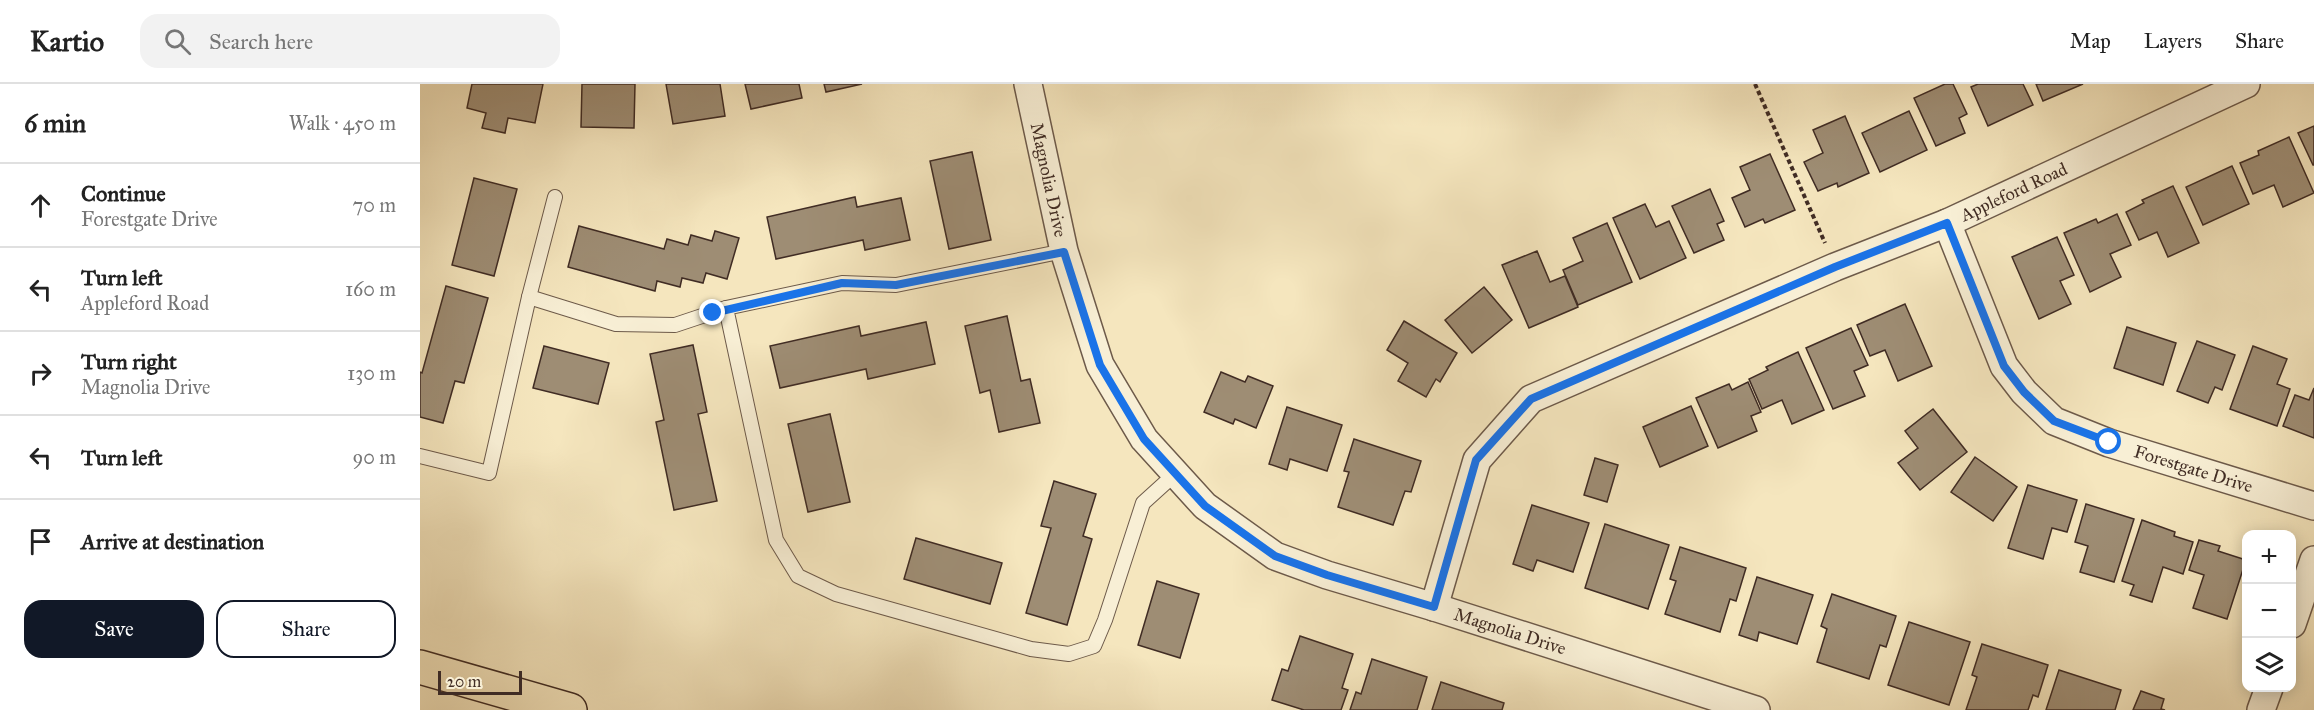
<!DOCTYPE html>
<meta charset="utf-8">
<style>
body{margin:0;font-family:"IM FELL Great Primer",serif;background:#f2f2f2;color:#222}
.controls{position:absolute;right:18px;bottom:18px;display:grid;overflow:hidden;border-radius:12px;box-shadow:0 3px 15px #0003}
.controls button{width:54px;height:54px;display:grid;place-items:center;padding:0;border:0;border-bottom:2px solid #e0e0e0;background:#fff;color:#222;font:30px sans-serif}
.scale{position:absolute;left:18px;bottom:15px;width:84px;box-sizing:border-box;padding-left:6px;border:3px solid #402c24;border-top:0;font-size:16px;line-height:21px;white-space:nowrap;color:#402c24;-webkit-text-stroke:4px #f8efd5;paint-order:stroke}
.stop{position:absolute;width:18px;height:18px;margin:-14px;border:4px solid #1a73e8;border-radius:50%;background:#fff}
.stop.end{background:#1a73e8;border-color:#fff;box-shadow:0 2px 6px #0008}
.list{margin:0;padding:0;list-style:none}
h2{display:flex;justify-content:space-between;align-items:center;height:78px;margin:0;padding:0 24px;font-size:26px}
h2 small{font-size:20px;font-weight:400;color:#767676}
.list li{display:grid;grid-template-columns:39px 1fr auto;gap:18px;align-items:center;box-sizing:border-box;height:84px;padding:0 24px;border-top:2px solid #e0e0e0}
.list b{display:block;font-size:22px;white-space:nowrap}
.list p{margin:0;font-size:20px;white-space:nowrap;color:#767676}
.list em{font-size:20px;font-style:normal;color:#767676}
.actions{display:flex;gap:12px;padding:18px 24px}
.actions a{flex:1;padding:14px 0;border:2px solid #111827;border-radius:18px;text-align:center;font-size:21px;color:#111827}
.actions .main{background:#111827;color:#fff}
.icon{flex:none;width:33px;height:33px;fill:none;stroke:currentColor;stroke-width:2;stroke-linecap:round;stroke-linejoin:round}
.map{position:relative;flex:none;width:1894px;height:626px;overflow:hidden}
header{display:flex;align-items:center;gap:36px;box-sizing:border-box;height:84px;padding:0 30px;background:#fff;border-bottom:2px solid #e0e0e0}
header strong{font-size:28px}
nav{display:flex;gap:33px;margin-inline-start:auto;font-size:21px}
.search{width:420px;height:54px;background:#f2f2f2;display:flex;align-items:center;gap:15px;box-sizing:border-box;padding:0 21px;border-radius:18px;color:#767676;font-size:22px}
main{display:flex}
aside{flex:1;background:#fff}
.map>svg:first-child{display:block}
</style>
<header>
<strong>Kartio</strong>
<div class="search"><svg class="icon" aria-label="search" viewBox="0 0 24 24"><circle cx="10" cy="10" r="6"/><path d="M15 15l6 6"/></svg>Search here</div>
<nav><a>Map</a><a>Layers</a><a>Share</a></nav>
</header>
<main>
<aside>
<h2>6 min<small>Walk · 450 m</small></h2>
<ul class="list">
<li><svg class="icon" aria-label="ahead" viewBox="0 0 24 24"><path d="M12 20V5M6 11l6-6 6 6"/></svg><div><b>Continue</b><p>Forestgate Drive</p></div><em>70 m</em></li>
<li><svg class="icon" aria-label="left" viewBox="0 0 24 24"><path d="M17 20v-9H6M10 6l-5 5 5 5"/></svg><div><b>Turn left</b><p>Appleford Road</p></div><em>160 m</em></li>
<li><svg class="icon" aria-label="right" viewBox="0 0 24 24"><path d="M7 20v-9h11M14 6l5 5-5 5"/></svg><div><b>Turn right</b><p>Magnolia Drive</p></div><em>130 m</em></li>
<li><svg class="icon" aria-label="left" viewBox="0 0 24 24"><path d="M17 20v-9H6M10 6l-5 5 5 5"/></svg><div><b>Turn left</b></div><em>90 m</em></li>
<li><svg class="icon" aria-label="arrive" viewBox="0 0 24 24"><path d="M6 21V4h12l-3 4 3 4H6"/></svg><div><b>Arrive at destination</b></div></li>
</ul>
<div class="actions"><a class="main">Save</a><a>Share</a></div>
</aside>
<div class="map">
<svg width="1894" height="626" viewBox="0 0 1894 626">
<rect width="100%" height="100%" fill="#f5e6be"/>
<filter id="stains"><feTurbulence type="fractalNoise" baseFrequency=".00333" numOctaves="4"/><feColorMatrix values="0 0 0 0 .2 0 0 0 0 .09 0 0 0 0 .02 0 0 0 .5 -.17"/></filter>
<radialGradient id="worn" r=".72"><stop offset=".6" stop-color="#630" stop-opacity="0"/><stop offset="1" stop-color="#630" stop-opacity=".3"/></radialGradient>
<g fill="#9e8d74" stroke="#402c24" stroke-width="1.5">
<polygon points="52,0 123,0 115,39 88,34 85,49 62,44 66,29 47,24"/>
<polygon points="162,0 215,0 214,44 161,43"/>
<polygon points="246,0 300,0 305,32 253,40"/>
<polygon points="325,0 379,0 382,14 331,25"/>
<polygon points="404,0 442,0 406,8"/>
<polygon points="1525,0 1533,0 1547,30 1539,34 1545,49 1516,62 1494,14"/>
<polygon points="1558,0 1603,0 1613,21 1568,42 1551,3"/>
<polygon points="1616,0 1663,0 1623,17"/>
<polygon points="1489,27 1507,66 1460,88 1442,49"/>
<polygon points="1425,32 1449,89 1418,103 1417,99 1398,107 1384,78 1403,69 1393,46"/>
<polygon points="1894,42 1894,81 1893,81 1878,49"/>
<polygon points="1869,53 1894,109 1863,123 1854,101 1833,110 1820,79 1839,71 1838,67"/>
<polygon points="552,68 571,156 529,165 510,77"/>
<polygon points="1350,70 1375,126 1345,139 1343,135 1325,143 1312,114 1330,106 1320,83"/>
<polygon points="1812,82 1829,120 1783,141 1766,103"/>
<polygon points="54,94 97,105 74,192 32,181"/>
<polygon points="1753,102 1779,159 1748,173 1737,148 1719,156 1706,128 1724,119 1722,116"/>
<polygon points="1290,105 1304,137 1297,140 1304,156 1274,169 1252,122"/>
<polygon points="435,113 437,123 481,114 490,156 445,166 443,156 356,175 347,133"/>
<polygon points="1225,120 1236,143 1249,137 1266,174 1220,195 1193,134"/>
<polygon points="1697,130 1711,161 1690,170 1701,193 1670,208 1644,149 1676,135 1678,139"/>
<polygon points="1187,139 1212,198 1158,221 1143,186 1163,177 1153,154"/>
<polygon points="159,142 244,165 247,155 268,161 271,151 292,157 295,147 319,154 307,195 286,189 283,199 262,194 260,203 237,197 235,207 148,183"/>
<polygon points="1637,153 1654,191 1640,197 1651,220 1619,235 1592,173"/>
<polygon points="1117,167 1130,198 1145,192 1158,223 1109,244 1082,181"/>
<polygon points="26,202 68,214 44,299 35,297 23,339 0,333 0,288 2,289"/>
<polygon points="1064,203 1092,236 1052,269 1025,236"/>
<polygon points="1485,220 1512,282 1478,297 1465,266 1450,272 1437,241"/>
<polygon points="587,232 601,297 610,295 620,339 579,348 570,306 560,309 545,242"/>
<polygon points="984,237 1037,269 1020,298 1016,295 1006,313 978,297 988,279 967,266"/>
<polygon points="506,238 515,280 448,295 446,285 360,304 350,262 439,242 441,252"/>
<polygon points="1707,243 1756,259 1743,301 1694,284"/>
<polygon points="1431,244 1448,281 1434,287 1445,312 1413,325 1386,264"/>
<polygon points="1777,257 1815,271 1802,306 1795,303 1788,319 1757,307"/>
<polygon points="273,261 287,328 278,330 297,417 254,426 236,338 244,336 230,270"/>
<polygon points="124,262 189,279 178,320 113,304"/>
<polygon points="1833,262 1867,275 1857,300 1870,305 1857,342 1810,325"/>
<polygon points="1378,268 1404,326 1372,340 1362,316 1342,325 1329,295 1348,286 1346,283"/>
<polygon points="801,288 825,298 828,292 853,302 836,344 815,335 813,340 784,328"/>
<polygon points="1328,298 1341,328 1331,332 1337,347 1298,364 1276,314 1309,300 1312,306"/>
<polygon points="1894,304 1894,354 1863,342 1875,311 1889,316"/>
<polygon points="1271,322 1288,362 1240,383 1223,343"/>
<polygon points="867,323 922,341 907,387 870,375 867,386 849,380"/>
<polygon points="1513,325 1547,368 1500,406 1478,379 1498,364 1485,347"/>
<polygon points="410,330 430,418 388,428 368,340"/>
<polygon points="934,355 1001,377 991,408 985,407 973,441 918,423 929,388 924,387"/>
<polygon points="1555,373 1597,403 1573,437 1531,408"/>
<polygon points="1175,374 1198,381 1187,418 1164,411"/>
<polygon points="634,397 676,410 663,452 672,455 647,541 606,529 631,444 621,442"/>
<polygon points="1608,401 1657,416 1647,448 1632,444 1623,475 1588,464"/>
<polygon points="1666,420 1714,435 1694,498 1660,488 1668,462 1655,458"/>
<polygon points="1112,421 1169,439 1153,488 1117,476 1113,487 1093,480"/>
<polygon points="1722,436 1755,448 1754,452 1773,458 1763,490 1743,483 1732,518 1710,511 1714,501 1702,497"/>
<polygon points="1185,440 1249,461 1228,525 1165,504"/>
<polygon points="496,454 582,479 570,520 484,495"/>
<polygon points="1779,456 1800,462 1798,467 1826,476 1807,535 1773,524 1784,491 1769,486"/>
<polygon points="1260,463 1326,484 1316,517 1310,515 1300,548 1245,530 1256,497 1250,495"/>
<polygon points="1337,493 1393,511 1377,560 1339,548 1337,557 1319,551"/>
<polygon points="737,497 779,510 760,574 718,561"/>
<polygon points="1412,510 1476,532 1466,563 1460,561 1449,595 1397,578 1407,545 1401,542"/>
<polygon points="1489,538 1550,558 1529,621 1468,601"/>
<polygon points="880,552 933,570 922,604 928,606 921,626 884,626 852,616 862,585 868,587"/>
<polygon points="1562,560 1628,581 1618,613 1613,611 1608,626 1546,626 1557,593 1552,591"/>
<polygon points="952,575 1007,593 997,626 930,626 936,608 941,610"/>
<polygon points="1639,586 1701,606 1695,626 1626,626"/>
<polygon points="1021,598 1084,619 1082,626 1012,626"/>
<polygon points="1721,607 1744,615 1741,625 1745,626 1713,626"/>
</g>
<g fill="none" stroke-linecap="round" stroke-linejoin="round">
<g stroke="#6d5a4a" stroke-width="16">
<g id="service">
<polyline points="644,167 476,201 422,199 306,224 356,456 378,492 416,510 611,565 649,570 674,562 685,536 723,419 755,390"/>
<polyline points="109,213 196,240 255,241 306,224"/>
<polyline points="0,372 69,389 109,213 135,113"/>
</g>
</g>
<g stroke="#6d5a4a" stroke-width="30">
<g id="minor">
<path id="s1" d="M608,0l36,167 36,114 44,74 61,67 70,50 52,19 107,32 322,103"/>
<path id="s2" d="M1527,139l57,143 20,26 30,29 55,22 205,63"/>
<path id="s3" d="M1014,523l43,-147 54,-61 304,-132 112,-44 299,-139"/>
<polyline points="1872,540 1894,476"/>
<polyline points="1841,626 1849,604"/>
</g>
</g>
<g stroke="#402c24" stroke-width="36">
<polyline id="motorway" points="0,583 150,626"/>
</g>
<polyline stroke="#402c24" stroke-width="4" stroke-dasharray="4.5 3" stroke-linecap="butt" points="1335,0 1405,159"/>
<use href="#service" stroke="#f8efd5" stroke-width="14"/>
<use href="#minor" stroke="#f8efd5" stroke-width="27"/>
<use href="#motorway" stroke="#f5e6be" stroke-width="33"/>
</g>
<g fill="none" stroke-linecap="round" stroke-linejoin="round">
<polyline stroke="#1a73e8" stroke-width="8" points="293,229 422,199 476,201 644,168 680,281 724,355 785,422 855,472 907,491 1014,523 1056,376 1111,315 1415,183 1527,139 1584,282 1604,308 1634,337 1689,358"/>
</g>
<g text-anchor="middle" dominant-baseline="central" stroke-width="4.5" stroke-linejoin="round" paint-order="stroke">
<g font-size="18" fill="#402c24" stroke="#f8efd5">
<text stroke="none"><textPath href="#s1" startOffset="98">Magnolia Drive</textPath></text>
<text stroke="none"><textPath href="#s3" startOffset="760">Appleford Road</textPath></text>
<text stroke="none"><textPath href="#s2" startOffset="376">Forestgate Drive</textPath></text>
<text stroke="none"><textPath href="#s1" startOffset="800">Magnolia Drive</textPath></text>
</g>
</g>
<rect width="100%" height="100%" filter="url(#stains)"/>
<rect width="100%" height="100%" fill="url(#worn)"/>
</svg>
<div class="controls">
<button>+</button>
<button>−</button>
<button><svg class="icon" aria-label="layers" viewBox="0 0 24 24"><path d="M12 4l9 5-9 5-9-5zM3 14l9 5 9-5"/></svg></button>
</div>
<div class="scale">20 m</div>
<div class="stop" style="left:1689px;top:358px"></div>
<div class="stop end" style="left:293px;top:229px"></div>
</div>
</main>
